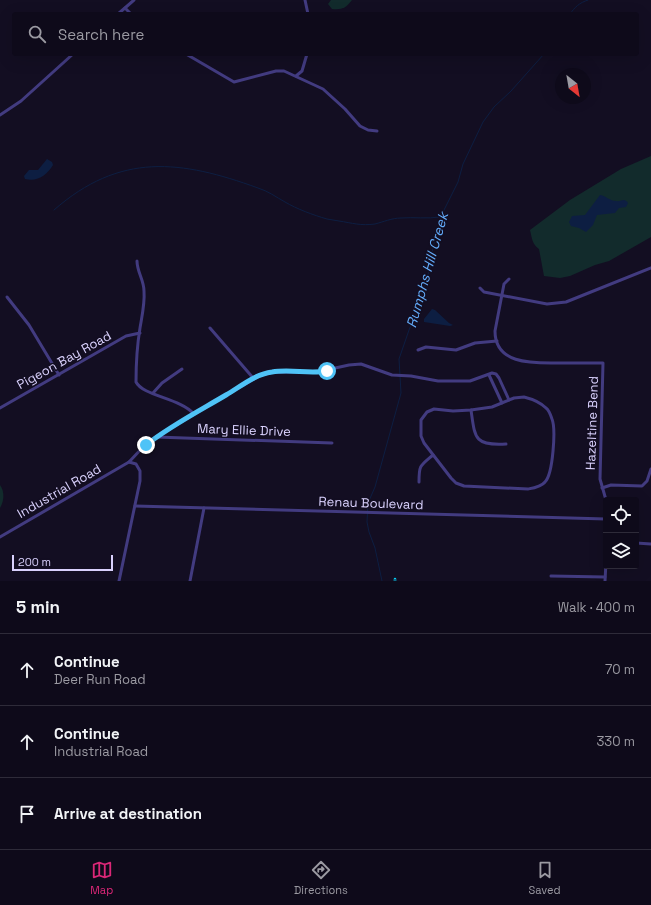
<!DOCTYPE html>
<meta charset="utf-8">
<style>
body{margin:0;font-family:"Space Grotesk",sans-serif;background:#171323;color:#f1f3f6}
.controls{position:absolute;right:12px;bottom:12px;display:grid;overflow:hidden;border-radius:4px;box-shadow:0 4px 16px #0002}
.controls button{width:36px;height:36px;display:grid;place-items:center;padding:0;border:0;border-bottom:1px solid #2e2b39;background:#0e0a1a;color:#f1f3f6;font:20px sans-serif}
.compass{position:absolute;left:555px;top:68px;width:36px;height:36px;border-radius:50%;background:#0e0a1a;box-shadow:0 4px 16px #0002;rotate:149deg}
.scale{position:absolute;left:12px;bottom:10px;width:101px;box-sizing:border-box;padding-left:4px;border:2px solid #d9d1fd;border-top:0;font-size:11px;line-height:14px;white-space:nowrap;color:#d9d1fd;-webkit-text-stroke:3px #130e22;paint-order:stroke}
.stop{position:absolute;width:12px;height:12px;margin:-9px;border:3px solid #4fc3f7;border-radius:50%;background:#fff}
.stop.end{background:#4fc3f7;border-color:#fff;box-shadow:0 1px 4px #0008}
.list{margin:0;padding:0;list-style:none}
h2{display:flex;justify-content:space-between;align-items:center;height:52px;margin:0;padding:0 16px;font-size:17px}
h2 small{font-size:13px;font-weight:400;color:#9b9aa2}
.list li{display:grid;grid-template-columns:26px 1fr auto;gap:12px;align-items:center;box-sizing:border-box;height:72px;padding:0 16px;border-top:1px solid #2e2b39}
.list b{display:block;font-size:15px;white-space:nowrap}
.list p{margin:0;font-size:13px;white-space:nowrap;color:#9b9aa2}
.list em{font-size:13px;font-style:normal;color:#9b9aa2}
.icon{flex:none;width:22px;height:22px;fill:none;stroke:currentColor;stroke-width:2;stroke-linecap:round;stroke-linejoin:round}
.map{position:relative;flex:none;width:651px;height:581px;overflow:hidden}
.search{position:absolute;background:#0e0a1a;box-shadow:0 4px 16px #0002;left:12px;right:12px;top:12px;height:44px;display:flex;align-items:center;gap:10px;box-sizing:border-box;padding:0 14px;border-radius:4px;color:#9b9aa2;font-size:15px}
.sheet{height:268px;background:#0e0a1a}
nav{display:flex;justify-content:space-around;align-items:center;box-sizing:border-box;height:56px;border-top:1px solid #2e2b39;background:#0e0a1a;font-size:11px;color:#9b9aa2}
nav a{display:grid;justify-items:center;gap:2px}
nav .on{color:#db2777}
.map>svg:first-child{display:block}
</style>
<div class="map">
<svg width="651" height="581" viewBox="0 0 651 581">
<rect width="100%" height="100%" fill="#130e22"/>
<g fill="#122b2c">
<path d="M331,0h21c-6,8 -10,10 -20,9l-4,-5z"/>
<path d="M651,156v81l-42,24 -14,4 -25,11 -10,2 -16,-2 -5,-27c-7,-5 -7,-11 -9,-19l40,-30 51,-31z"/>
<path d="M0,485c5,7 4,16 0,23z"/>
</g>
<g fill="#0d1e42">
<path d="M47,159l5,3 1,3c-6,10 -15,17 -28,14l-1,-3 5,-6h9z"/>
<path d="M600,195c6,1 10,6 16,6 6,1 8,-4 12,2l-2,4 -7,1 -4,5 -18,2 -4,10 -7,7 -7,-4 -8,-2 -2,-4 3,-6 13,-1z"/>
<polygon points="432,309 435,310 449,323 453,325 450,326 424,322 424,319"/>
</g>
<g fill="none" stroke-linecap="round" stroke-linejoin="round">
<g stroke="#0d1e42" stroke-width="1">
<path d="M570,14c5,-7 9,-11 18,-14"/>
<path d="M54,210c66,-58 127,-50 204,-22 10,3 18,9 27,14 12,7 28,13 42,17 4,1 8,1 12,2 13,2 22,5 36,3 8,-2 17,-6 26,-6 13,-1 26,1 39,-1"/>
<polyline points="382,581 375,548 369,532 367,522 368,503 375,487 401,393 399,359 409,330 420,305 423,291 430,268 433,247 441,216 458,182 463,164 483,122 494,107 511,91 544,54"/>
</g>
<g stroke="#423b80" stroke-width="3">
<polyline points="305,0 308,14"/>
<polyline points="125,8 131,14"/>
<polyline points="118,14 134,0"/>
<polyline points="186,54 234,82 276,71 284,71 323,89 345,109 360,126 368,130 377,131"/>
<polyline points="296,76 302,71 307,54"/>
<polyline points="0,115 21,101 73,54"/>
<path d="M137,261c0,11 7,19 7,30 1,12 -2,25 -4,37 -3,18 -4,36 -4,54 7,14 44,16 58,32"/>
<path d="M509,279l-5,5 -9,47c0,35 41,32 64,32 15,0 30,0 44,0l-3,116 6,21"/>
<polyline points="480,288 484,292 547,304 566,302 651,268"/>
<polyline points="7,297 29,325 59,375"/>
<polyline points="210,328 254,379"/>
<polyline points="418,350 426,347 456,350 475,343 497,341"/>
<polyline points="489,375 502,403"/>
<polyline points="153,393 162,383 182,369"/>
<path d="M524,397c8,2 16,5 22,11 3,2 5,8 6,11 4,10 1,55 -7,63 -4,5 -11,6 -17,7l-64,-3 -8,-3 -5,-5 -27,-35 -3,-7v-16l6,-8 7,-3 19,2 18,-1 21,-3 22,-9z"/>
<polyline points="0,408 126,336 140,333"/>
<path d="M471,410c4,28 3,36 35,34"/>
<polyline points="156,437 332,443"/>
<polyline points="129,462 145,445 156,437 247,383 259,376 272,372 317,372 349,365 361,364 392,375 411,376 438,381 470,381 492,373 496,374 499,378 509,400"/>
<path d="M419,482c0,-17 1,-16 14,-27"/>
<polyline points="602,488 611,485 642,486 647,481 651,469"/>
<polyline points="135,506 606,519"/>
<polyline points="0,537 129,462 136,464 140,471 140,481 119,581"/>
<polyline points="636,543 651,544"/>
<polyline points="551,576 605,577"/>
<polyline points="190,581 204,508"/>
<polyline points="605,581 606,562"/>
</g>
<g stroke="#08cdf2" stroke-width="2.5">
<polyline id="rail" points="395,579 395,581"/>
</g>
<use href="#rail" stroke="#130e22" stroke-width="1" stroke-dasharray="3" stroke-linecap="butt"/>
</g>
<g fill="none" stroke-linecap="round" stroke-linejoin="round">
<path stroke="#4fc3f7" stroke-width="5" d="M146,445c24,-19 53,-34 80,-50 14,-8 29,-21 46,-23 18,-3 37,2 55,-1"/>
</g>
<g text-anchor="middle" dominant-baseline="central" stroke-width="3" stroke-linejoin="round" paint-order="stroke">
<g font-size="13" fill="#d9d1fd" stroke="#130e22">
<text transform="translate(64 360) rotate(-29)">Pigeon Bay Road</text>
<text transform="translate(592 423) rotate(-88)">Hazeltine Bend</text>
<text transform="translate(244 430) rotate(2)">Mary Ellie Drive</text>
<text transform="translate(59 491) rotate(-30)">Industrial Road</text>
<text transform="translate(371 503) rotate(2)">Renau Boulevard</text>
</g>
<g font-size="14" font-style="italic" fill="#63abfa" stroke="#130e22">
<text transform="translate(427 270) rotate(-74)">Rumphs Hill Creek</text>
</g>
</g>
</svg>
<div class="controls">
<button><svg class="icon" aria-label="locate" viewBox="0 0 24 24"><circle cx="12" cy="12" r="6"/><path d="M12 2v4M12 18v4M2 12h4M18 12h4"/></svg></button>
<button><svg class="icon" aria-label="layers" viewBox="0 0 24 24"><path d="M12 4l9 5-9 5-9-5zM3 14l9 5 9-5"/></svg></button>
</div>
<svg class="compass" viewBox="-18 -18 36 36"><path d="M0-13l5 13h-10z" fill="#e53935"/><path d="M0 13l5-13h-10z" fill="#9b9aa2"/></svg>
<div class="scale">200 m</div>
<div class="stop" style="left:327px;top:371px"></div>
<div class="stop end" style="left:146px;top:445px"></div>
<div class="search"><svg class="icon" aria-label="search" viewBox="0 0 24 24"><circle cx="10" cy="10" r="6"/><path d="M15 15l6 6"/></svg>Search here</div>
</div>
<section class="sheet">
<h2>5 min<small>Walk · 400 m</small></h2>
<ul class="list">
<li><svg class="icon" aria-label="ahead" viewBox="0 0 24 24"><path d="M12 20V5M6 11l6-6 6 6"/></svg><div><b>Continue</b><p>Deer Run Road</p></div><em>70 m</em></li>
<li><svg class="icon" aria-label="ahead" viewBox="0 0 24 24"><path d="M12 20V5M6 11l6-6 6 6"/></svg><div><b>Continue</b><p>Industrial Road</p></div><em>330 m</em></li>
<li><svg class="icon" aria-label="arrive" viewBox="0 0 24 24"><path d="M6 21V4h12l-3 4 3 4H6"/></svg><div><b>Arrive at destination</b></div></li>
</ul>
</section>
<nav>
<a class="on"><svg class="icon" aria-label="map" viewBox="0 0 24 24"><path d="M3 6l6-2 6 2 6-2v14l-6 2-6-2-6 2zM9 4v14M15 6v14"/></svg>Map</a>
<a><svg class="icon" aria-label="directions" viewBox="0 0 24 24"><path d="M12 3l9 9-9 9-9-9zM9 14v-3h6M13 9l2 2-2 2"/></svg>Directions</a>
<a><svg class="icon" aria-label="saved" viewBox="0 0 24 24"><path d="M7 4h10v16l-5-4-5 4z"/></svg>Saved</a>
</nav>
